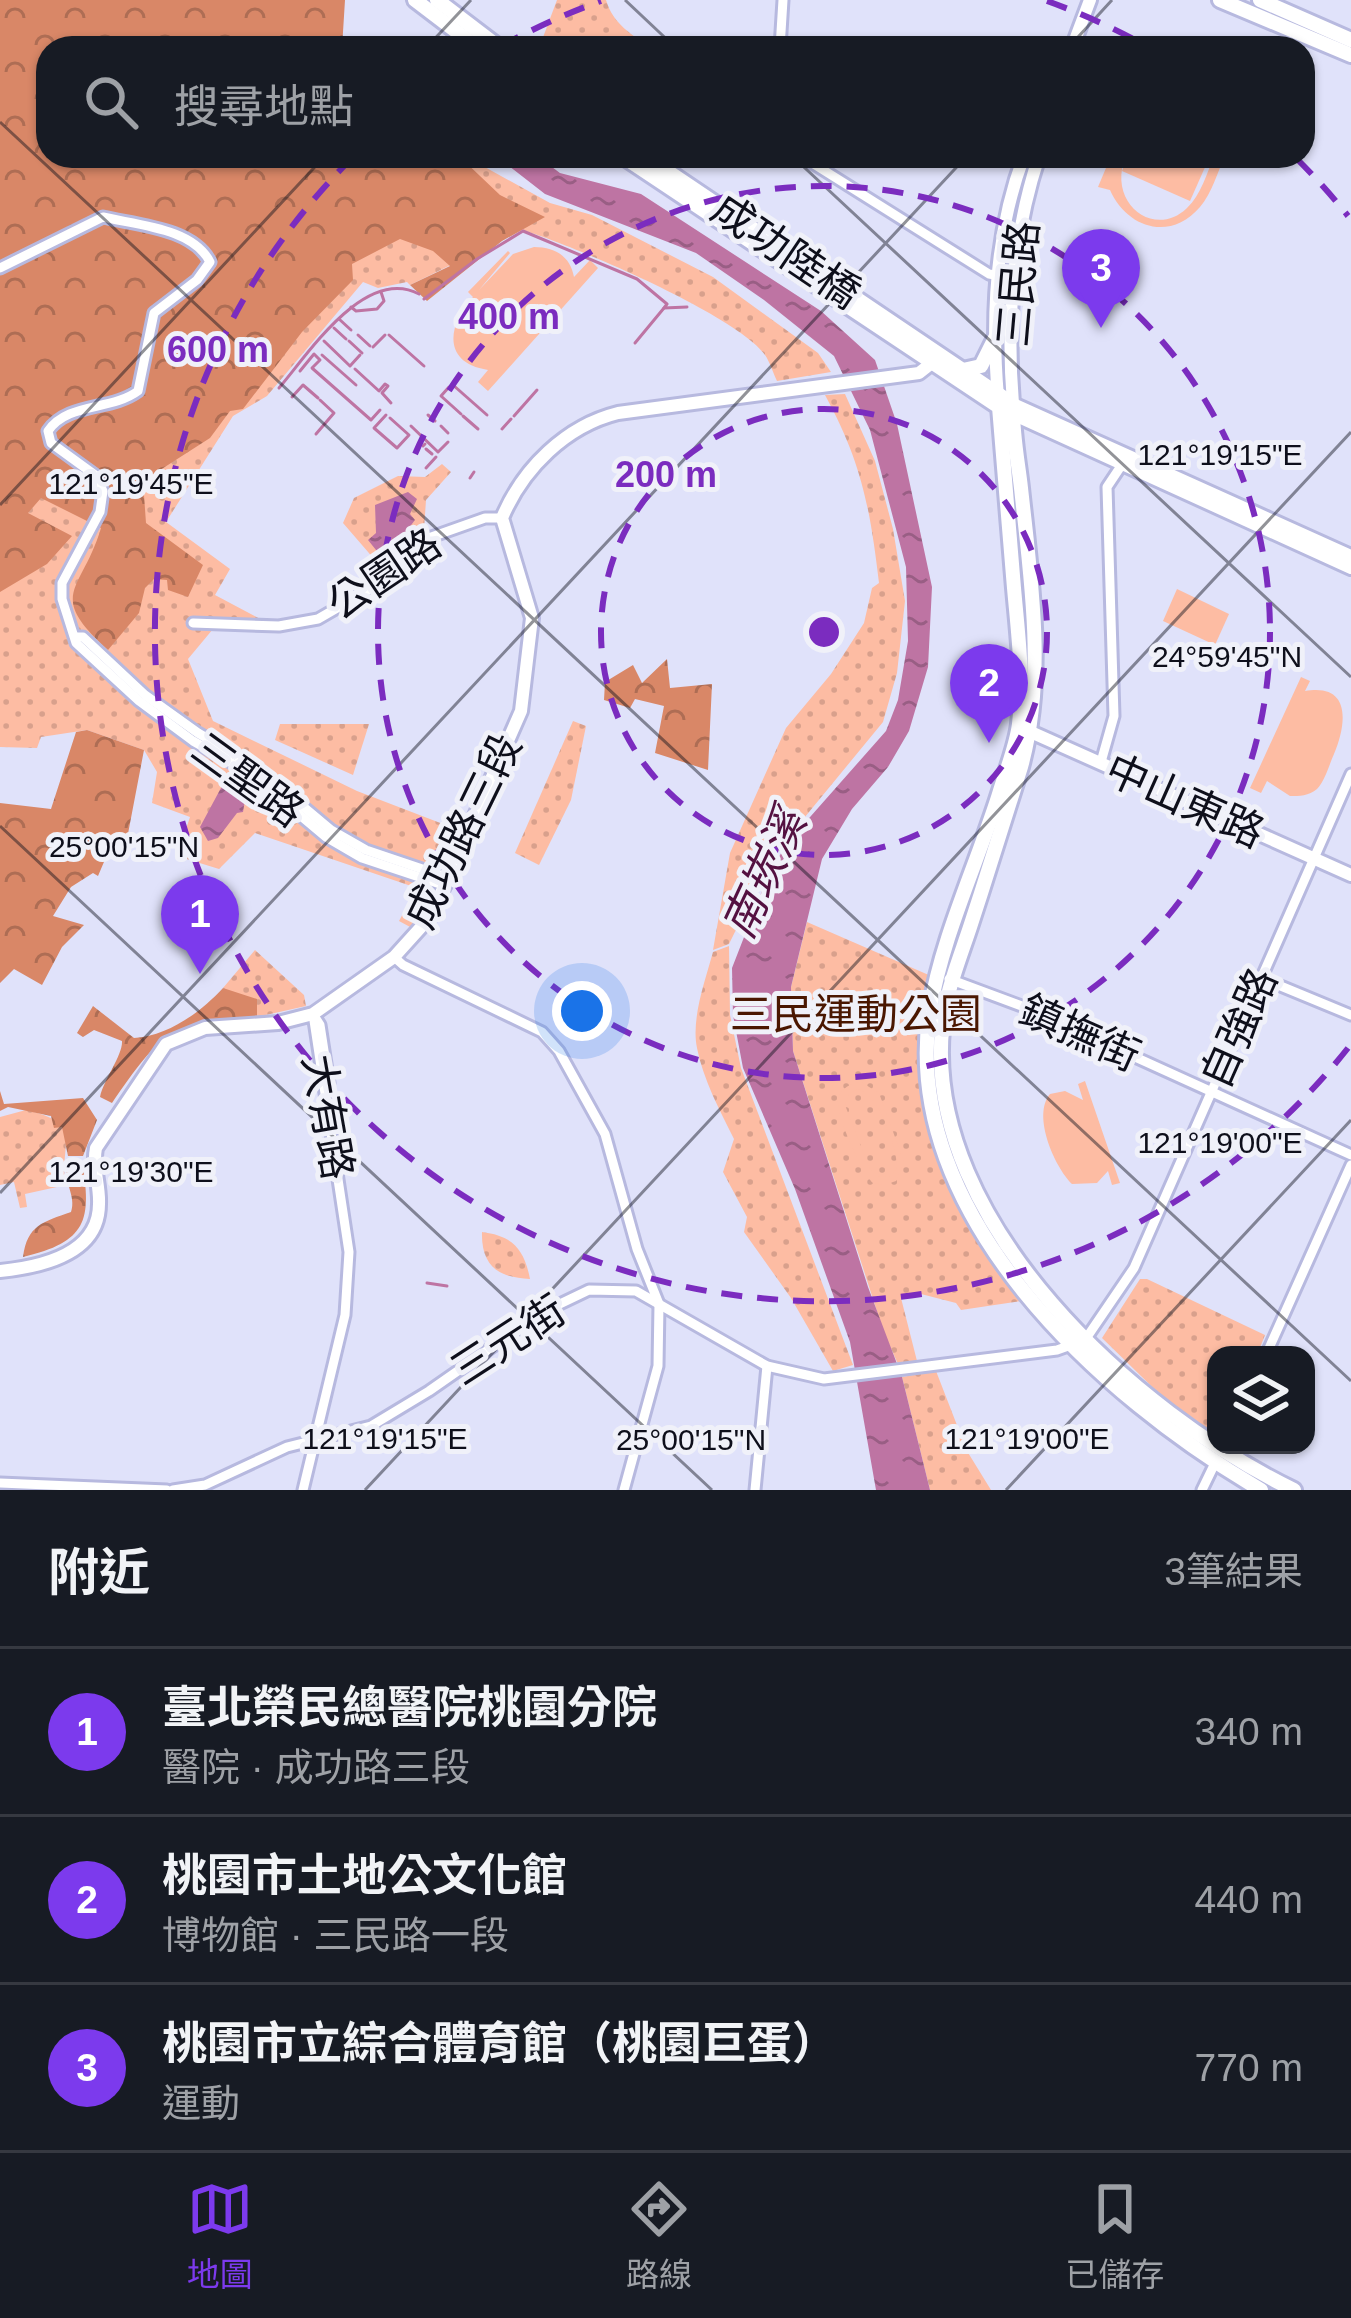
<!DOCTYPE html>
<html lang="zh-TW">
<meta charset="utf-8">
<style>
body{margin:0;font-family:Arial,"Noto Sans TC",sans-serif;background:#242831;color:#f1f3f6}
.controls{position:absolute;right:36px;bottom:36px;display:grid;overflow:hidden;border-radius:24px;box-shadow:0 3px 9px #0004}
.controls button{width:108px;height:108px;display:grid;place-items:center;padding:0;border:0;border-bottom:3px solid #363941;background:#171b24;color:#f1f3f6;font:60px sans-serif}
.you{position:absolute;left:582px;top:1011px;width:42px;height:42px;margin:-30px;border:9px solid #fff;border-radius:50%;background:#1a73e8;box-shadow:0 0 0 18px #1a73e833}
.badge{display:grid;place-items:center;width:78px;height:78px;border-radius:50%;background:#7c3aed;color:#fff;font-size:39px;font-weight:700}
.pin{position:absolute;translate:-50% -99px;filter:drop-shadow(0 3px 6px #0008)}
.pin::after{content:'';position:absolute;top:63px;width:42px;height:36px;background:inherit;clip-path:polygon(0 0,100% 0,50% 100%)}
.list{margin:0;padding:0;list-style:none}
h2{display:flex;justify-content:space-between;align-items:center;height:156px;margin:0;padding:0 48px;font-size:51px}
h2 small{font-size:39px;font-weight:400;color:#9ea1a6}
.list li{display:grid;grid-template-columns:78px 1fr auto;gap:36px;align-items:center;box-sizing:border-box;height:168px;padding:0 48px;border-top:3px solid #363941}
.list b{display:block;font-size:45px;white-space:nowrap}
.list p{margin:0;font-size:39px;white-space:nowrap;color:#9ea1a6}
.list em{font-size:39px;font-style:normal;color:#9ea1a6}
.icon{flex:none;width:66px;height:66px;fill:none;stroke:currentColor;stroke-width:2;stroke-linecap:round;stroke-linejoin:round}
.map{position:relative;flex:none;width:1351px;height:1490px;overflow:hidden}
.search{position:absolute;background:#171b24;box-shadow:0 3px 9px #0004;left:36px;right:36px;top:36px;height:132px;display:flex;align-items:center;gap:30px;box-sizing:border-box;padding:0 42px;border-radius:36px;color:#9ea1a6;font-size:45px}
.sheet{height:660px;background:#171b24}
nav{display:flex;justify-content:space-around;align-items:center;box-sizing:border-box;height:168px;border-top:3px solid #363941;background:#171b24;font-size:33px;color:#9ea1a6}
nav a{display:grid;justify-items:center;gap:6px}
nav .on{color:#7c3aed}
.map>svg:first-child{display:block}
</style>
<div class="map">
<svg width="1351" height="1490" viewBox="0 0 1351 1490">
<defs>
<pattern id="green-dots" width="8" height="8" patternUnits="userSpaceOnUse" patternTransform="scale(3)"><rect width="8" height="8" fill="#fdbca3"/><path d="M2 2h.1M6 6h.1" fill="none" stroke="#d8a08c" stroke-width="1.8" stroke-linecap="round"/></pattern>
<pattern id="forest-crowns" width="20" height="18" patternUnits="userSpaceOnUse" patternTransform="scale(3)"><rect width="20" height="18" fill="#d98767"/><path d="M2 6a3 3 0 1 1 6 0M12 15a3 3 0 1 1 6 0" fill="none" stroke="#ae6d54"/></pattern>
<pattern id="water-ripples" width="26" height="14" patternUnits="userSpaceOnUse" patternTransform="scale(3)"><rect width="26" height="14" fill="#be74a3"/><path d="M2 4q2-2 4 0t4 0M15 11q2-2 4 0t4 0" fill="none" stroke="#995e84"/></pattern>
</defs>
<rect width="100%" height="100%" fill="#e0e2fa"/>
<g fill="url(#green-dots)">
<path d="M557,0h49c7,24 26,35 46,48h-113z"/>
<path d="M325,156h140l85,47 42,12 121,62 105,76 13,19 -54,9c-4,-8 -7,-19 -12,-26 -27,-39 -194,-111 -243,-125l-112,55 -3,-3 -29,6 -15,-6 -96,114 -34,20 -67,106 64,47 -15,26 49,26 -1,10 -50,-2 -25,30 25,62 144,70 99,38 -14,33 -12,-4 -8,20 13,8 -23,42 -13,-7 18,-33 -162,-55 -36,36 -42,-13 13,-39 -38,-14 5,-31 -13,-22 -57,-20 -46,7 -4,11 -37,-1v-490z"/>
<path d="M845,394l30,67 18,68 12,72 -8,72 -14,49 -97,118 -21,31 -36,73 -16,6 17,-97 56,-125 45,-54 33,-51 8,-35 7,-5c-9,-75 -17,-120 -54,-188z"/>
<polygon points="442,464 451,472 426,500 424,530 405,542 381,567 343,523 354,498 398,476 425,477"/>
<polygon points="573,721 586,726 571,800 539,865 515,853"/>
<polygon points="280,724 369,724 353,775 275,740"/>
<path d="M807,922l124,54c-31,121 15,231 90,325l-60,9 -5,-7 -35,-9 -20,4 16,63 -19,3 -14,-31 -91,-282 -2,-64z"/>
<path d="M729,946l1,69 11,53 112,297 -20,6 -42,-73 -47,-66 3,-15 -24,-45 11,-33c-14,-28 -31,-60 -37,-91 -6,-29 8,-67 16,-96z"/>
<polygon points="255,950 304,995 306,1006 257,1017 255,1009 223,988"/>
<path d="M26,1110c61,14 32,34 40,75l-41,9 2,13 -7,1 -6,-26 -14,3v-68z"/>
<path d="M482,1232c31,4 42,17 48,47 -31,-1 -49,-13 -48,-47z"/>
<polygon points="1140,1279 1147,1279 1265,1335 1257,1355 1216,1355 1216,1434 1180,1414 1102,1338"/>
<polygon points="936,1371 967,1451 991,1490 930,1490 902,1377"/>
</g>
<g fill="url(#forest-crowns)">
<path d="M0,0h345l-3,48h-294v108h411l41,39 45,22 -43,24 -75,60 -17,-16 40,-19 -17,-15 -33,-12 -48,25 1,16 -51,52 -59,77 -13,2 -20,27 -67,43 3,42 57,42 -15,32 -20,-7 -1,-10 -13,-1 -9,9 -6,25 -31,37c-63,-57 -26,-58 -7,-122l-60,-30 -13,15 44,23 -25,28 -47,28z"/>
<polygon points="667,659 670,688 712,684 708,770 655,753 664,706 635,699 630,708 604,700 605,682 633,665 642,683"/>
<polygon points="87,730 144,750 127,839 115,836 98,876 93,873 71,887 53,916 84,925 62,947 42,985 14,969 0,983 0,803 51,809 76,732"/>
<path d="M223,988l34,11v18c-88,7 -95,14 -145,86l-12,-6c4,-18 23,-42 22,-56l-28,-11 -11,7 -6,-4 16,-27 41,32c34,-2 67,-26 89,-50z"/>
<polygon points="0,1091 4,1104 83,1098 97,1120 83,1156 68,1156 62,1127 54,1128 51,1116 8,1107 0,1111"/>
<path d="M82,1162c10,58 5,80 -59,95 4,-32 20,-35 48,-45 6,-16 -9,-32 -4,-49z"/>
</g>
<g fill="#fdbca3" fill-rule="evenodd">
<path d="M1111,156h15c-20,46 28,84 61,52 14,-13 20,-35 27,-52h11c-8,17 -13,37 -25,51 -30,35 -73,21 -90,-17l-12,-3z"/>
<polygon points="1128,156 1210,156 1190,201 1122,171"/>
<path d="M534,247c21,0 36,9 40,30l16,-17 8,8 -110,123 -10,-9 10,-12c-47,-7 -40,-46 -15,-73l-5,-5 40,-41 2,2 -31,37 34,-36z"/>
<polygon points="1177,589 1229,614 1215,645 1163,621"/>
<path d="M1301,677l9,4 -5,10c46,-8 42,32 29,63 -5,11 -9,27 -17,35 -8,7 -18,7 -27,7l-23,-15 -6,12 -11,-5z"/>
<path d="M1085,1081l35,102 -8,2 -4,-14 -11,12 -25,1c-18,-18 -40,-69 -22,-90l15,-3 18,9 -5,-16z"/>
<path d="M861,1082l18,11 25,69 -8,19 -12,4 -11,-2c-11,-10 -38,-69 -35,-84 3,-12 13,-15 23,-17zM858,1089c22,6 39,58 39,79l-7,8 -11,1 -9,-8 -25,-64 4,-11z"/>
</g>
<g fill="url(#water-ripples)">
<polygon points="496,156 537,156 560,173 641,194 821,311 875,360 897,424 932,587 928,667 909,731 888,767 852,809 822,859 791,987 793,1051 868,1287 902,1377 930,1490 876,1490 850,1342 795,1189 743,1068 733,1015 732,968 769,873 788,842 886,731 898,700 908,641 906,567 870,430 834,356 764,300 696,253 545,194"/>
<polygon points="408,492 417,499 410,514 415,520 395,546 380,555 368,540 376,533 375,505"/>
<polygon points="229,773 243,779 247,789 243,812 237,813 218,838 208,841 200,827"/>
</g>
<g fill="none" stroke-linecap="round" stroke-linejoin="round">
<g stroke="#be74a3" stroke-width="3">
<polyline points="424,299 477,259 523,231 637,279 667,304 664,308 687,307"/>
<polyline points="351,307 356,311 377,309 384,301 381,292"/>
<polyline points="339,319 351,330"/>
<polyline points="334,328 346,339"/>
<polyline points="358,335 370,346"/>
<polyline points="389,335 424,366"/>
<polyline points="324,341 350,366 360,355"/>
<polyline points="349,341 362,353"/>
<polyline points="635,343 664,308"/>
<polyline points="373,347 385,335"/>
<polyline points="322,355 356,385"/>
<polyline points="355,369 379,391 385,384 388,386 382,393 391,403"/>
<polyline points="300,371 314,354 320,360 312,368 371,420 380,410"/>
<polyline points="453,385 487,415"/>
<polyline points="449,387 441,396 461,414"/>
<path d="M279,388c30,-35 86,-122 140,-94"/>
<polyline points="292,397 303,385 318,398"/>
<polyline points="386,415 374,428 397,448 409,435 390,418"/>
<polyline points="428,415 435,421"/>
<polyline points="463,416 478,429"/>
<polyline points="514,416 537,390"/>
<polyline points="411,426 438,452 448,442"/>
<polyline points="441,426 448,433"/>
<polyline points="502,429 511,419"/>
<polyline points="316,434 334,413 320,400"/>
<polyline points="423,446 425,444"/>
<polyline points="426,449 432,454"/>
<polyline points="426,468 436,457"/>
<polyline points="470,478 474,472"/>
<polyline points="427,1283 447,1286"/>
</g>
<g stroke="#b7b9df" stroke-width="15">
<g id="street">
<polyline points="780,48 783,0"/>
<polyline points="801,156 989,274 1012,278"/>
<path d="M0,268l103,-51c34,8 90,11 107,45l-13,18 -43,33 -16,78c-27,20 -70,11 -90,40l3,12 44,32 8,16 -3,21 -38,71v16l14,44 63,58 54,40 58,33 75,63 36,21 84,28"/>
<polyline points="193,623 279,626 318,619 375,586 420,541 485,518 502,518"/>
<polyline points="77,637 83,637 145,695 198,733 256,767 331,830 366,850 449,878"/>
<polyline points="1101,762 1114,716 1107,487 1123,463"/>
<polyline points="394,957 403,965 542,1032 559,1051 605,1134 637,1249 659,1304 658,1366 624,1490"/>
<polyline points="1261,978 1351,1015"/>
<polyline points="949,979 1027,1008 1351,1155"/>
<polyline points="313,1014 320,1025 329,1083"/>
<polyline points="1266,1355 1351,1165"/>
<polyline points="0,1483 167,1490"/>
<polyline points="173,1490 205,1485 287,1447 371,1426 429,1391 541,1313 589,1290 636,1291 767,1366 824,1379 1057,1350 1085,1340 1134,1268 1351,774"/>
<polyline points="303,1490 345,1315 349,1252 313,1014"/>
<polyline points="755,1490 767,1366"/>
<polyline points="1202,1490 1216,1461"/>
</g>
</g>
<g stroke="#b7b9df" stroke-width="18">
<g id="secondary">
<polyline points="1072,48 1090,0"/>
<path d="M1039,156c-27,82 -33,163 -26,248l338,152"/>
<path d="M998,397c-7,-81 -3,-164 26,-241"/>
<polyline points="1008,412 1351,568"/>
<polyline points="1024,729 1351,875"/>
<path d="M0,1271c40,-4 99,-16 99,-67 1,-20 -7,-36 -3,-56l70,-104 39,-16 73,-5 35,-9 81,-57 37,-41 90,-205 11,-93 -30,-100c21,-50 64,-92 116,-105l301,-40 19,-15"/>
</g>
</g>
<g stroke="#b7b9df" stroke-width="20">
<g id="primary">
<polyline points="415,0 478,48"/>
<polyline points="437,0 500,48"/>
<polyline points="1220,0 1351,55"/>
<polyline points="1260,0 1351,40"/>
<path d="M622,156l377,251c5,60 10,121 15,181 4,45 10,91 5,136 -3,23 -13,47 -20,70 -22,70 -57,143 -69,216 -32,204 173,388 331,480"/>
<path d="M645,156l368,248c-1,28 5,57 8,84 10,93 25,188 0,279 -17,53 -33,105 -50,157 -11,34 -26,69 -29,105 -18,194 193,384 352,461"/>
<polyline points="963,370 981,366 995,338"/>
</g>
</g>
<use href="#street" stroke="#fff" stroke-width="9"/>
<use href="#secondary" stroke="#fff" stroke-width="12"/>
<use href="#primary" stroke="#fff" stroke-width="14"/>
</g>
<path fill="none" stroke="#0e0f1b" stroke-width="3" stroke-opacity="0.45" d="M625,0l51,48M426,48l45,-48M1068,48l44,-48M0,122l1351,1259M792,156l559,521M0,505l325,-349M0,826l712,664M0,1193l967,-1037M365,1490l986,-1058M1006,1490l345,-370"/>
<g fill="none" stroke="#7b2cbf" stroke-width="6" stroke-dasharray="21 15">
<circle cx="824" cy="632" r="223"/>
<circle cx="824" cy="632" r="446"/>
<path d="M1348 1048A669 669 0 1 1 351 159M500 47A669 669 0 0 1 601 1M1047 1A669 669 0 0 1 1148 47M1297 159A669 669 0 0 1 1348 216"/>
</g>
<g text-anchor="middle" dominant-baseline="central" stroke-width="10" stroke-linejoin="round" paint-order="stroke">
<g font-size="42" fill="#0e0f1b" stroke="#f0f1f9">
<text transform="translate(786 251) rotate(34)">成功陸橋</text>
<text transform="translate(1018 284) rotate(-85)">三民路</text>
<text transform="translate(384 574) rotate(-34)">公園路</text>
<text transform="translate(248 780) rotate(36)">三聖路</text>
<text transform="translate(1185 801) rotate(24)">中山東路</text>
<text transform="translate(463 831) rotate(-64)">成功路三段</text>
<text transform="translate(1239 1028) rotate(-66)">自強路</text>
<text transform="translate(1080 1033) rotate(24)">鎮撫街</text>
<text transform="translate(328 1117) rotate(80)">大有路</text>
<text transform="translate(508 1340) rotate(-33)">三元街</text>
</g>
<g font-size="42" fill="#4a1701" stroke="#f0f1f9">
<text x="856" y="1014">三民運動公園</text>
</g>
<g font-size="45" font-style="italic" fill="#541141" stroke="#f0f1f9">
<text transform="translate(764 874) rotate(-65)">南崁溪</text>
</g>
</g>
<g font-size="30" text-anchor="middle" fill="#0e0f1b" stroke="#f0f1f9" stroke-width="10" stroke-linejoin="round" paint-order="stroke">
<text x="1220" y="465">121°19'15"E</text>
<text x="131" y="494">121°19'45"E</text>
<text x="1227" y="667">24°59'45"N</text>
<text x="124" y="857">25°00'15"N</text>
<text x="1220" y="1153">121°19'00"E</text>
<text x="131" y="1182">121°19'30"E</text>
<text x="385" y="1449">121°19'15"E</text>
<text x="1027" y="1449">121°19'00"E</text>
<text x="691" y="1450">25°00'15"N</text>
</g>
<circle cx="824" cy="632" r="18" fill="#7b2cbf" stroke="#f0f1f9" stroke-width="6"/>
<g font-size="36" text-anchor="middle" font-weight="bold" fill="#7b2cbf" stroke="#f0f1f9" stroke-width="10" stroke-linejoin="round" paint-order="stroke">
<text x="509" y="329">400 m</text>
<text x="218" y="362">600 m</text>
<text x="666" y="487">200 m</text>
</g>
</svg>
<div class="controls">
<button><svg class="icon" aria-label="layers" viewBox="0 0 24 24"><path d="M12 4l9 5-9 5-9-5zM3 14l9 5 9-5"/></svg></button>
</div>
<div class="you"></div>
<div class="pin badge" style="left:200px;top:974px">1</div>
<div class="pin badge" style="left:989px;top:743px">2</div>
<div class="pin badge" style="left:1101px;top:328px">3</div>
<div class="search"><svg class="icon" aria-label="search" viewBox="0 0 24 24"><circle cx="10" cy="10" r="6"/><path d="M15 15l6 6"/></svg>搜尋地點</div>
</div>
<section class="sheet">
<h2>附近<small>3筆結果</small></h2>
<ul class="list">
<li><span class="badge">1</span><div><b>臺北榮民總醫院桃園分院</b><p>醫院 · 成功路三段</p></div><em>340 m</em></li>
<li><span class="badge">2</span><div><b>桃園市土地公文化館</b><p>博物館 · 三民路一段</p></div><em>440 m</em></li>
<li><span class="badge">3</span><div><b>桃園市立綜合體育館（桃園巨蛋）</b><p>運動</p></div><em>770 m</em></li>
</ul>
</section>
<nav>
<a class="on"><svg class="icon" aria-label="map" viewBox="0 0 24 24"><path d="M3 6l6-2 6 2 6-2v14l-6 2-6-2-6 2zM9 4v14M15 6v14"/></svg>地圖</a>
<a><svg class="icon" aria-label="directions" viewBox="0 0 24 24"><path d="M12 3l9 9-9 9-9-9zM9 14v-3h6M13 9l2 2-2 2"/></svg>路線</a>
<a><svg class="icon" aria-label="saved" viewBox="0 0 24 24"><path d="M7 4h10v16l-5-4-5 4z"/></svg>已儲存</a>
</nav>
